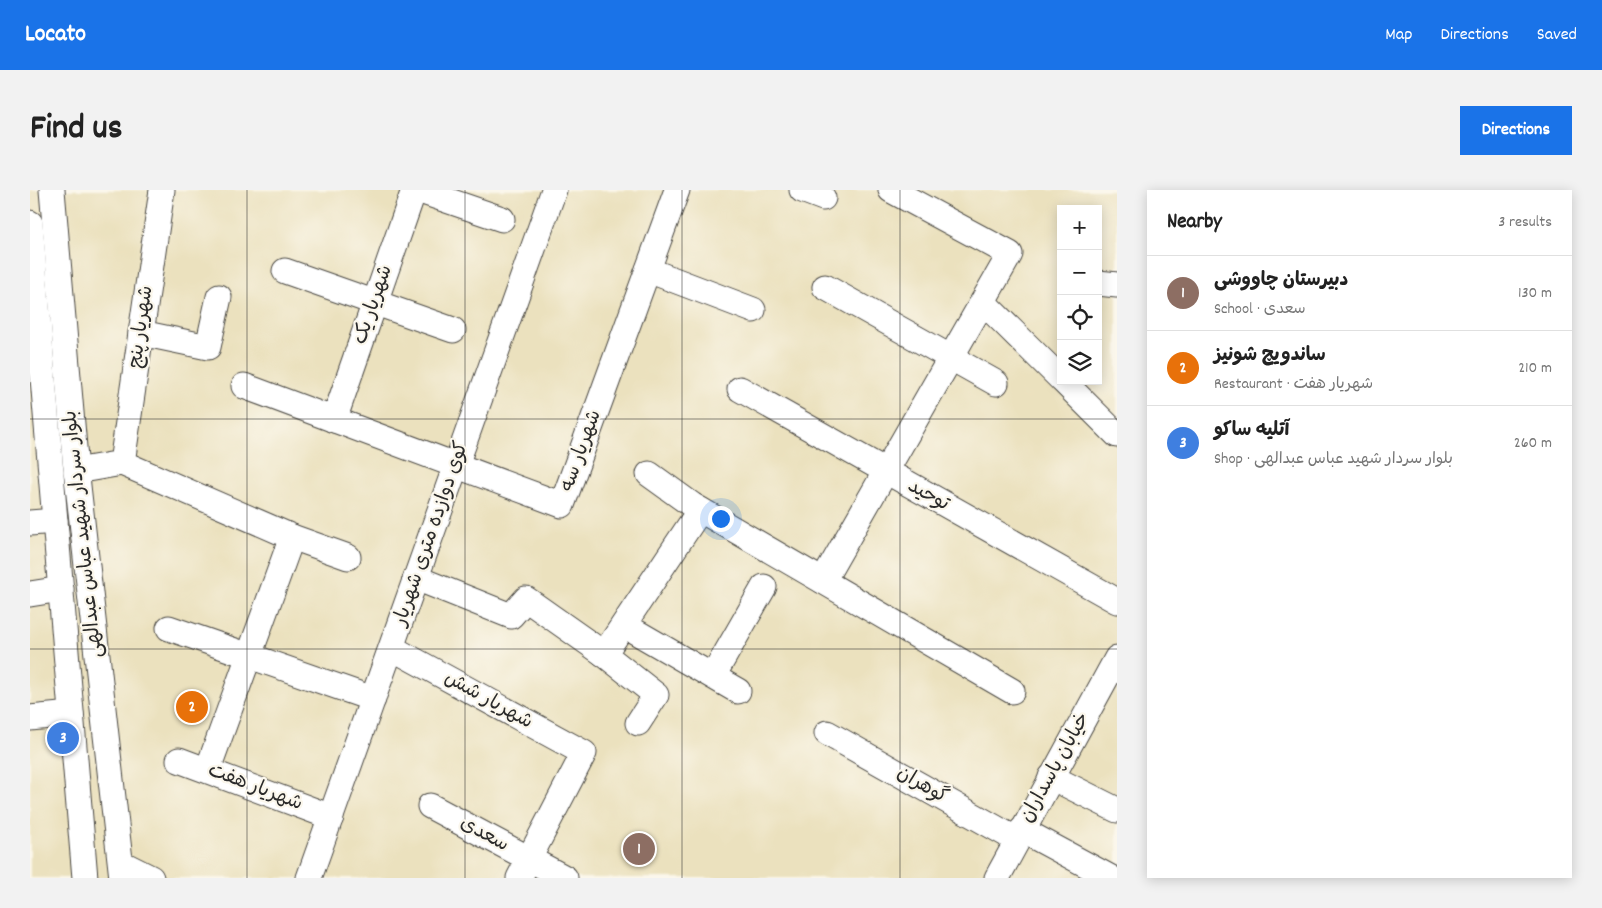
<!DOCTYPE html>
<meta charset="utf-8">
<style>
body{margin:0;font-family:Dekko,"Playpen Sans Arabic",sans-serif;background:#f2f2f2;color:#222}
.controls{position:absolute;right:15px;top:15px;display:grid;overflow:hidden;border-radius:0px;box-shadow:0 2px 12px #0003}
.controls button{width:45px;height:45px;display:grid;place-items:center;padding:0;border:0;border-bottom:1px solid #e0e0e0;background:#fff;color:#222;font:25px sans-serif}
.you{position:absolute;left:690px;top:328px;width:18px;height:18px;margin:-12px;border:4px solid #fff;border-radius:50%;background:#1a73e8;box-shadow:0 0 0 8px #1a73e833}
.badge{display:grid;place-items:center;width:32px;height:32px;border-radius:50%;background:#1a73e8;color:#fff;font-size:16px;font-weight:700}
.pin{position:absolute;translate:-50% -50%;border:2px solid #fff;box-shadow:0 1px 5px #0006}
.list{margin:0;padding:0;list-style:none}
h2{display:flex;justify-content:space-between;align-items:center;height:65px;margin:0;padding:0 20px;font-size:21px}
h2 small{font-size:16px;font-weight:400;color:#767676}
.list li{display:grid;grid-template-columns:32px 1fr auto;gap:15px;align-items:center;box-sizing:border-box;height:75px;padding:0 20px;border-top:1px solid #e0e0e0}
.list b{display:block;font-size:19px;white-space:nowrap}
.list p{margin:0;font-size:16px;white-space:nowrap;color:#767676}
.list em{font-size:16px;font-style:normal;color:#767676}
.icon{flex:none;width:28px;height:28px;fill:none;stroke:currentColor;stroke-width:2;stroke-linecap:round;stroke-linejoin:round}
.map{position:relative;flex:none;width:1087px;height:688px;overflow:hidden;border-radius:0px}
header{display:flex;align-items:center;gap:30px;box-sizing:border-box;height:70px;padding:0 25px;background:#1a73e8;color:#fff}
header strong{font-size:24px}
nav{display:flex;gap:28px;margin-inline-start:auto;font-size:18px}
.intro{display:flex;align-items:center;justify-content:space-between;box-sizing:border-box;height:120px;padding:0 30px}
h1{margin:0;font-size:35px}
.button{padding:12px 22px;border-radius:0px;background:#1a73e8;color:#fff;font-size:18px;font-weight:700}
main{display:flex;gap:30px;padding:0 30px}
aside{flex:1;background:#fff;border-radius:0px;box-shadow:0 2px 12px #0003}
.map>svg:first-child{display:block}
</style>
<header>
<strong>Locato</strong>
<nav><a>Map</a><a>Directions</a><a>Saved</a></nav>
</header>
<div class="intro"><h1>Find us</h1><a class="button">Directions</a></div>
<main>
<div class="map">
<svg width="1087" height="688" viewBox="0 0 1087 688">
<rect width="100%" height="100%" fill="#fbf7ec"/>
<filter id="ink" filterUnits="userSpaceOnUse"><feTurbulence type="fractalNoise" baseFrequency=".02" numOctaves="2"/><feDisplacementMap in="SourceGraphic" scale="10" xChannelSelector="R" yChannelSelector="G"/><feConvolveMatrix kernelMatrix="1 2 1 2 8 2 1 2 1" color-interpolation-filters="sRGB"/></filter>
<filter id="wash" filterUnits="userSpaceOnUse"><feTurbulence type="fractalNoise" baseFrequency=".0096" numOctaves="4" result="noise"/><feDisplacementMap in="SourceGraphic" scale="20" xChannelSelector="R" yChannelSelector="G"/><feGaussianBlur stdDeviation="1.12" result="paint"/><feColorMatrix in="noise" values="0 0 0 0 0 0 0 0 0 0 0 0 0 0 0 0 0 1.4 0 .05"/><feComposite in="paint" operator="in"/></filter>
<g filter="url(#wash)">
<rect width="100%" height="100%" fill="#ebe1be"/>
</g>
<g filter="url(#ink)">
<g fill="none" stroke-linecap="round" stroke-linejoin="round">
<g stroke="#484641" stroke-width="27">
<g id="minor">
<polyline points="22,0 45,269 92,688"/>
<polyline points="387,0 472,29"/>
<polyline points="772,0 793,8"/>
<polyline points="0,33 55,688"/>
<polyline points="618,80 723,120"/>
<polyline points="255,81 423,140"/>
<polyline points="1068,93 1087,95"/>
<polyline points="795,97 966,193"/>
<polyline points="953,112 1031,189"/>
<polyline points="111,143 178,157 189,107"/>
<polyline points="1033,191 1087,245"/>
<polyline points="214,196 532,315 647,0"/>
<polyline points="710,199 1087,411"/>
<polyline points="304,230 384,0"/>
<polyline points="92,273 262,347 318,367"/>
<polyline points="46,281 92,273 132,0"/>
<polyline points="619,284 662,315 982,501"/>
<polyline points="0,333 25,331"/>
<polyline points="386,388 481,426 496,409 574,464 626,505 608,533"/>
<polyline points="793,391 980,64 861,0"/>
<polyline points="0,404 31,399"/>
<polyline points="594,435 708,501"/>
<polyline points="139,438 343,509"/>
<polyline points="362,458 554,563 489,688"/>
<polyline points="574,464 670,320"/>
<polyline points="683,486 734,397"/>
<polyline points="0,528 41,524"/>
<polyline points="797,543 987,650"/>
<polyline points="149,570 301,627"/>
<polyline points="178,579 262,347"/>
<polyline points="1021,587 1087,620"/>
<polyline points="400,616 535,688"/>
<polyline points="992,640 1081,688"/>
<polyline points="91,673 121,688"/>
<polyline points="279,688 524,0"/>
<polyline points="967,688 1087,468"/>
</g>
</g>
<use href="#minor" stroke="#fff" stroke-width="25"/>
</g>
</g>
<path fill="none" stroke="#2b2b2b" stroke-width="1" stroke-opacity="0.55" d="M217,0v688M435,0v688M652,0v688M870,0v688M0,229h1087M0,459h1087"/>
<g text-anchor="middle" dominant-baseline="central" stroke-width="4.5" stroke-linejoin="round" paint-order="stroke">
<g font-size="20" fill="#2b2b2b" stroke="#fbf7ec">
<text transform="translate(344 115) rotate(-71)">شهریار یک</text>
<text transform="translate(112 137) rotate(-82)">شهریار پنج</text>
<text transform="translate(552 261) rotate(-70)">شهریار سه</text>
<text transform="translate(898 306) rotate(29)">توحید</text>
<text transform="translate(54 344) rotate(-96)">بلوار سردار شهید عباس عبدالهی</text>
<text transform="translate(402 344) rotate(-71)">کوی دوازده متری شهریار</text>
<text transform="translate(458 511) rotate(29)">شهریار شش</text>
<text transform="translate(1026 578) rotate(-61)">خیابان پاسداران</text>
<text transform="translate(892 596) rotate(30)">گوهران</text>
<text transform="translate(225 598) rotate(21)">شهریار هفت</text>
<text transform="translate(454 645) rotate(29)">سعدی</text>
</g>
</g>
</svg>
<div class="controls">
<button>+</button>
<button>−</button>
<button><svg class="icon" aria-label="locate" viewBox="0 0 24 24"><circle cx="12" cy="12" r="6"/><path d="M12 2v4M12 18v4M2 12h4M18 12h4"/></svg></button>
<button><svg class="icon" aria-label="layers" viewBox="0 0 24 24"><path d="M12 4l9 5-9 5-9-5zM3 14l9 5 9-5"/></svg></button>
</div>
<div class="you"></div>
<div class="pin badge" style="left:609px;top:659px;background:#8d6e63">1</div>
<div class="pin badge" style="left:162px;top:517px;background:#e8710a">2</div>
<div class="pin badge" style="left:33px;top:548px;background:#3f7fe0">3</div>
</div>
<aside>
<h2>Nearby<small>3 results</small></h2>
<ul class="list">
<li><span class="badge" style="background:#8d6e63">1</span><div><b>دبیرستان چاووشی</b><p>School · سعدی</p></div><em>130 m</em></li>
<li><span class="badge" style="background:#e8710a">2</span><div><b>ساندویچ شونیز</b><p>Restaurant · شهریار هفت</p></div><em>210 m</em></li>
<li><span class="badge" style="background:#3f7fe0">3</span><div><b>آتلیه ساکو</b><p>Shop · بلوار سردار شهید عباس عبدالهی</p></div><em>260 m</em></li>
</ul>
</aside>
</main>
